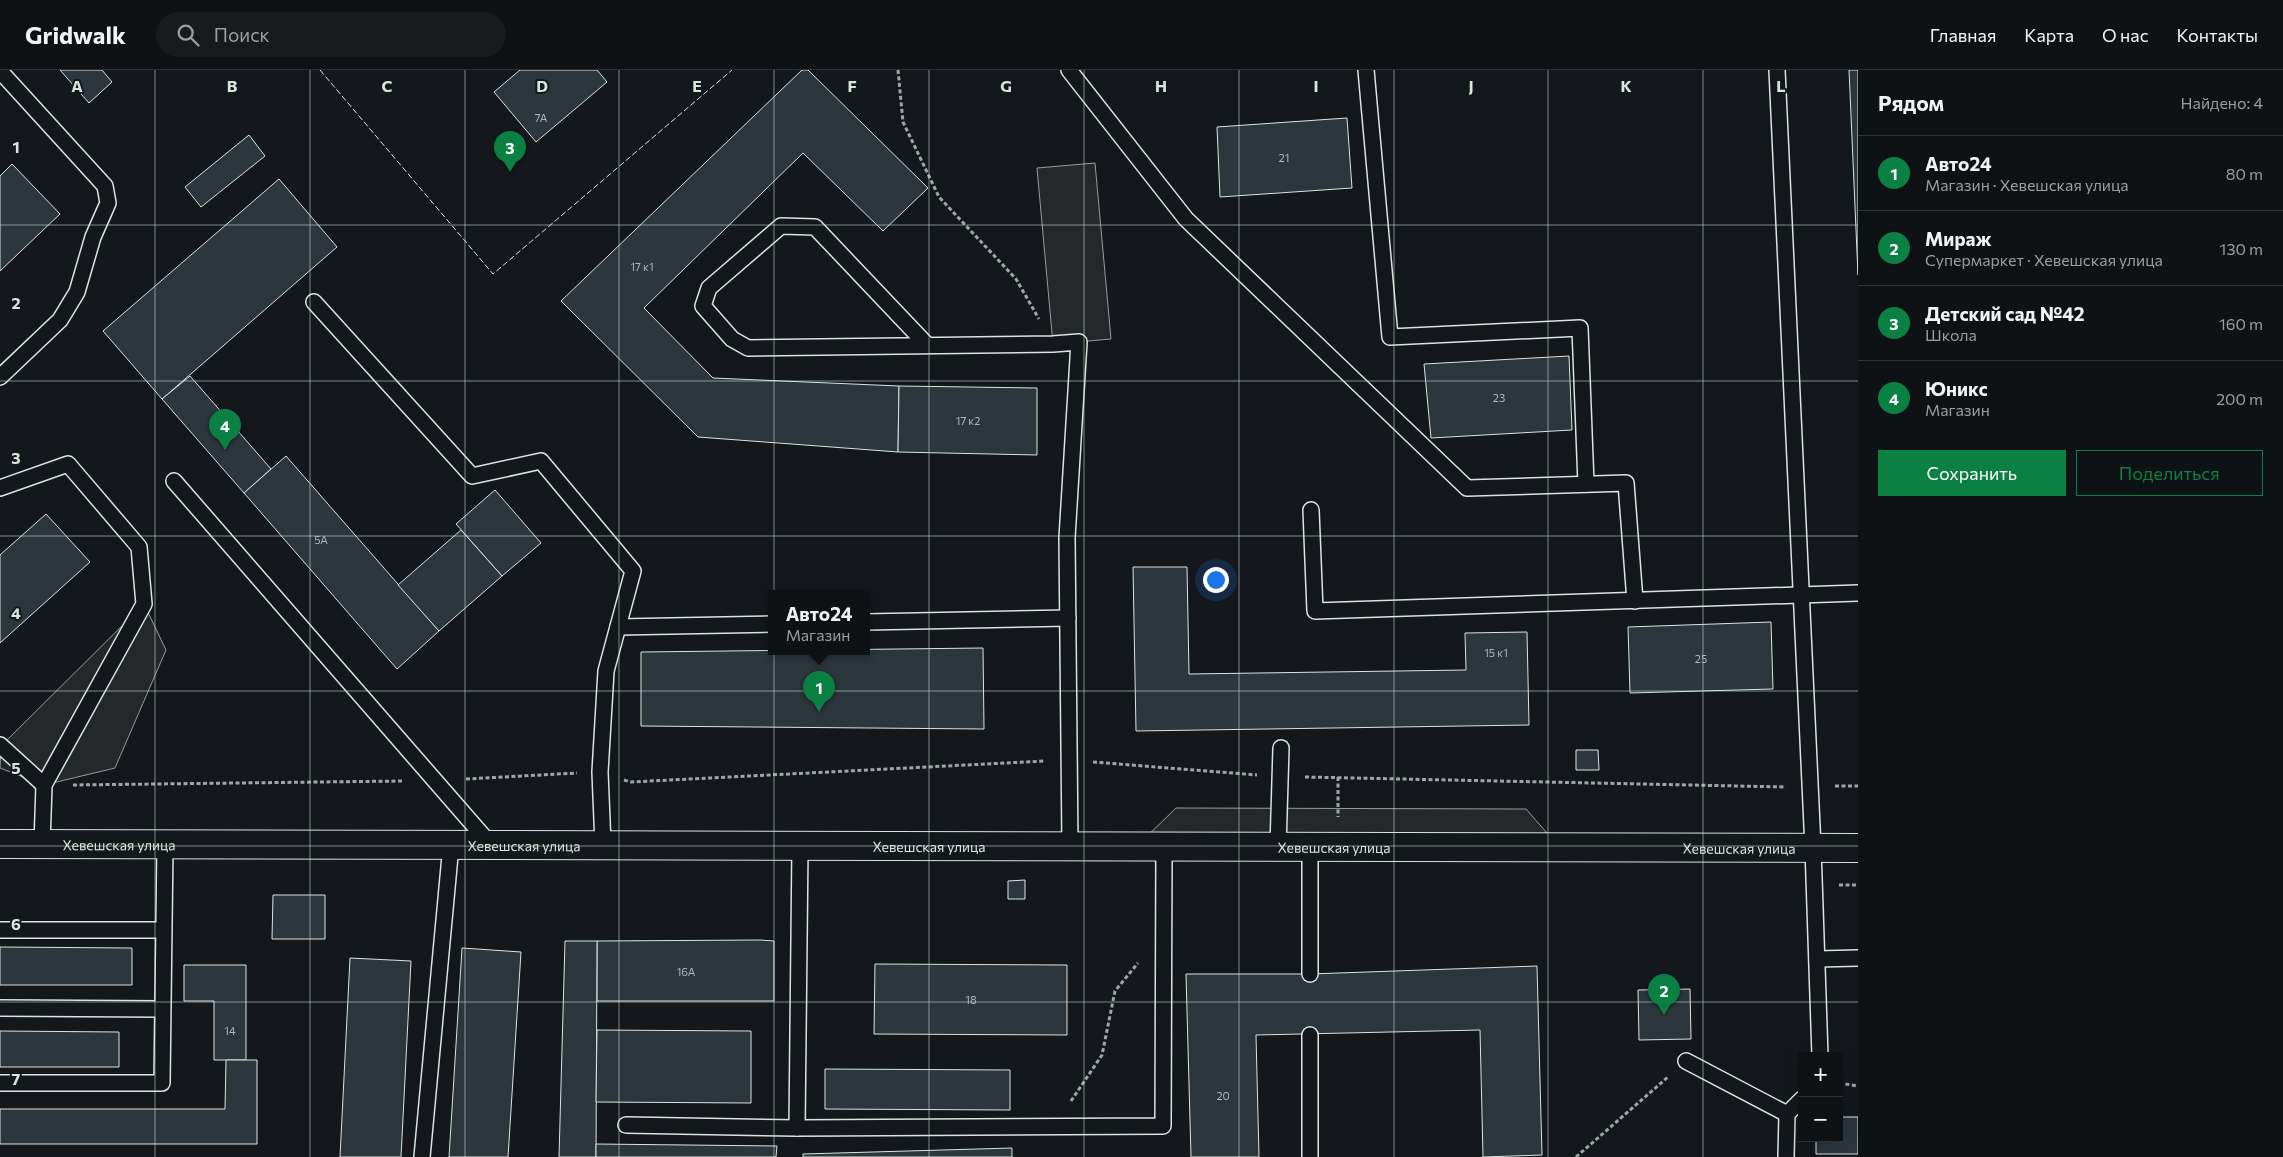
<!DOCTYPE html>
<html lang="ru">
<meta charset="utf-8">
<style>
body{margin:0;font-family:Commissioner,sans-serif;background:#181b1e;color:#f1f3f6}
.controls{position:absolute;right:15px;bottom:15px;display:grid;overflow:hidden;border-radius:0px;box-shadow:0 5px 20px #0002}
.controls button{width:45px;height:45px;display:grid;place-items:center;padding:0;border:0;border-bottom:1px solid #2f3234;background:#0f1215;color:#f1f3f6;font:25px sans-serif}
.you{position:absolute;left:1215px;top:509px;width:18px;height:18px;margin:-12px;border:4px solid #fff;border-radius:50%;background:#1a73e8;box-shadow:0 0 0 8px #1a73e833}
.badge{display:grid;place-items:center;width:32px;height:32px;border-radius:50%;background:#0b8043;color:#fff;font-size:16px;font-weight:700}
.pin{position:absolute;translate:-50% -41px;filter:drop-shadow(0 1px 2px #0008)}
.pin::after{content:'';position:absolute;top:26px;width:18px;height:15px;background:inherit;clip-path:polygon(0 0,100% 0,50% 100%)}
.popup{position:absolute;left:768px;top:520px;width:102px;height:65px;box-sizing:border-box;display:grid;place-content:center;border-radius:0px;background:#0f1215;filter:drop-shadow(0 1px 4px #0005);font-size:16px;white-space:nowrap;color:#9b9ea0}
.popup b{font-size:19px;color:#f1f3f6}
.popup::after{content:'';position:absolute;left:50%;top:100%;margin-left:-10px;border:10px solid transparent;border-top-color:#0f1215}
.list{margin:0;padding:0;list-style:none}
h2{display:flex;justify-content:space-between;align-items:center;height:65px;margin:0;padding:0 20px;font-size:21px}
h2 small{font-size:16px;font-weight:400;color:#9b9ea0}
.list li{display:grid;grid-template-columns:32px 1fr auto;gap:15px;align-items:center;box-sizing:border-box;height:75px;padding:0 20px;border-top:1px solid #2f3234}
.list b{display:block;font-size:19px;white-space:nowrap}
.list p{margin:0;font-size:16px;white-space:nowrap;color:#9b9ea0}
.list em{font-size:16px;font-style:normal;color:#9b9ea0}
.actions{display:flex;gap:10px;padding:15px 20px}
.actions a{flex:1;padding:11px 0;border:1px solid #0b8043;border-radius:0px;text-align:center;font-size:18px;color:#0b8043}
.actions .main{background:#0b8043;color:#fff}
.icon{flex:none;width:28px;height:28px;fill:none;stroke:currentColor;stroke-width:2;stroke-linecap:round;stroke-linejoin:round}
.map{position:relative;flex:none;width:1858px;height:1087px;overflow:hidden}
header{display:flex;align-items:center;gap:30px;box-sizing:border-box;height:70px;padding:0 25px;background:#0f1215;border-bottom:1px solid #2f3234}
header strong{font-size:24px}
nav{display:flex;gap:28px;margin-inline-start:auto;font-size:18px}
.search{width:350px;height:45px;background:#181b1e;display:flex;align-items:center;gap:12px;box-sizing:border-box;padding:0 18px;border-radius:28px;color:#9b9ea0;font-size:19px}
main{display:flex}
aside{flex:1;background:#0f1215}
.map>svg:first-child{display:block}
</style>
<header>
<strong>Gridwalk</strong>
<div class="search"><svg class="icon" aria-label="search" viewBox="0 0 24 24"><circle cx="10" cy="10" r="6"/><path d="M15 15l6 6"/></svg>Поиск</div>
<nav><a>Главная</a><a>Карта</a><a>О нас</a><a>Контакты</a></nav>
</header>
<main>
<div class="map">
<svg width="1858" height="1087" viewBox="0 0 1858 1087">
<rect width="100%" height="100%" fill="#14181c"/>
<g fill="#24282b" stroke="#939e99">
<polygon points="1095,93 1111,269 1053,274 1037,98"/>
<polygon points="144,534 166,580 115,698 44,715 0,698 1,676"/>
<polygon points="1176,738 1526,739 1560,778 1136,777"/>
</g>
<g fill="#2c363c" stroke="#d8e6dc">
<polygon points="60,0 102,0 112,12 89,33"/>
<polygon points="520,0 597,0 607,12 536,72 494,22"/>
<polygon points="802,0 808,0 928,118 883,161 803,83 644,238 713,308 899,316 898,382 698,367 561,231"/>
<polygon points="1849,0 1858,0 1858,205"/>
<polygon points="1347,48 1352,118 1220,127 1217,57"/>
<polygon points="249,65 265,86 201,137 185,117"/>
<polygon points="12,94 60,144 0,201 0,106"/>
<polygon points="279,109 337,177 162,329 103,261"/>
<polygon points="1569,286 1572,360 1431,368 1424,294"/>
<polygon points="190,306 271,399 244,423 162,329"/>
<polygon points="899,316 1037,318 1037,385 898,382"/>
<polygon points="286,386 439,561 397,599 244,423"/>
<polygon points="495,420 541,473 502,506 456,454"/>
<polygon points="46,444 90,492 0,573 0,485"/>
<polygon points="461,460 502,506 439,561 398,515"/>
<polygon points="1133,497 1187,497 1189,604 1466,600 1465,563 1527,562 1529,655 1136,661"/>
<polygon points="1771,552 1773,619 1630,623 1628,557"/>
<polygon points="983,578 984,659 641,656 641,582"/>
<polygon points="1576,680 1598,680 1599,700 1576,700"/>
<polygon points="1025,810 1025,829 1008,829 1008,811"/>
<polygon points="273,825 325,825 325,869 272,869"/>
<polygon points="760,870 774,871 774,931 597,931 597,871"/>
<polygon points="565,871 597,871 596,1087 559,1087"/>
<polygon points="0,877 132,878 132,915 0,915"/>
<polygon points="462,878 521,882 508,1087 449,1087"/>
<polygon points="350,888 411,891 401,1087 340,1087"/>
<polygon points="875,894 1067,895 1067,965 874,964"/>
<polygon points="184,895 246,895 246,990 214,990 214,931 184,931"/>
<polygon points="1537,896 1542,1085 1483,1087 1480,960 1256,965 1259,1087 1191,1087 1186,904 1310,904"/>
<polygon points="1690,919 1691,969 1639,970 1638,920"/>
<polygon points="597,960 751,961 751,1033 596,1032"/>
<polygon points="0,961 119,962 119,997 0,997"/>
<polygon points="226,990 257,990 257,1074 0,1074 0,1039 225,1039"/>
<polygon points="825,999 1010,1000 1010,1040 825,1039"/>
<polygon points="1839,1047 1858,1047 1858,1084 1816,1084 1816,1068 1839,1068"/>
<polygon points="596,1074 777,1076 776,1087 596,1087"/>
<polygon points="1012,1078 1012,1087 803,1087 803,1084"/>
</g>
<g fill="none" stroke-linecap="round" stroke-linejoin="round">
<g stroke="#d8e6dc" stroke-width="18">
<g id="lane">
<polyline points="1069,0 1186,149 1467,418 1626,413 1635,531"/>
<polyline points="1366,0 1390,267 1580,258 1586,414"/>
<polyline points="1777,0 1813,778 1820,986"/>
<polyline points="0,1 105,116 108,133 93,167 77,222 60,250 0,307"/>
<polyline points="314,232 472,406 541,391 633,501 606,601 600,702 603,775"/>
<polyline points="927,275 815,157 781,156 709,218 703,236 732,269 748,278 1053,274 1079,272 1067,468 1070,777"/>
<polyline points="174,411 491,775"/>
<polyline points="0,418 68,394 139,477 144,534 44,715 42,774"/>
<polyline points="1311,440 1315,541 1858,523"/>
<polyline points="866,552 1068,548"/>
<polyline points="618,557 772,554"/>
<polyline points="0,675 44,715"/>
<polyline points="1278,777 1281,678"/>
<polyline points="0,860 163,860"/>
<polyline points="1817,889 1858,888"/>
<polyline points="1310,904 1310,777"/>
<polyline points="0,938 162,939"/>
<polyline points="1310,965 1310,1087"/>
<polyline points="1686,991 1787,1044"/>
<polyline points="0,1013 162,1013 165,775"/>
<polyline points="626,1055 797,1058 1163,1056 1164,777"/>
<polyline points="797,1058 800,776"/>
<polyline points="422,1087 451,775"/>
<polyline points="1786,1087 1787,1044 1802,1029"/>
</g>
</g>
<g stroke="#d8e6dc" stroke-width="30">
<g id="street">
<path id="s1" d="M0,774l1858,4"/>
</g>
</g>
<g stroke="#9da8a2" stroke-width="3" stroke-dasharray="4 2.5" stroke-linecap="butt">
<polyline points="898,0 903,52 939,127 1016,209 1039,249"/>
<polyline points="1093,692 1257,705"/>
<polyline points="1305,707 1786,717"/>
<polyline points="1338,707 1338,747"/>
<polyline points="466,709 577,703"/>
<polyline points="624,710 631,712 1045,691"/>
<polyline points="73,715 402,711"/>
<polyline points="1835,716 1858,716"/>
<polyline points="1839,815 1858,815"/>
<polyline points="1839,1013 1858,1016"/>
<polyline points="1071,1031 1102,985 1115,921 1138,893"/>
<polyline points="1576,1087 1668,1007"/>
</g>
<use href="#lane" stroke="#14181c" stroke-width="15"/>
<use href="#street" stroke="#14181c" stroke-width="28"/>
<polyline stroke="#d8e6dc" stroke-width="1" stroke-dasharray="6 2.5" stroke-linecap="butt" points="320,0 493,204 732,0"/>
</g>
<path fill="none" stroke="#d8e6dc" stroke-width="1" stroke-opacity="0.55" d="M155,0v1087M310,0v1087M465,0v1087M619,0v1087M774,0v1087M929,0v1087M1084,0v1087M1239,0v1087M1394,0v1087M1548,0v1087M1703,0v1087M0,155h1858M0,311h1858M0,466h1858M0,621h1858M0,776h1858M0,932h1858"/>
<g text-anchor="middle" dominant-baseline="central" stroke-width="4" stroke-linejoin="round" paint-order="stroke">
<g font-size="11" fill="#adbab4">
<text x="541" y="47">7А</text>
<text x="1284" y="87">21</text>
<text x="642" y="196">17 к1</text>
<text x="1499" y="327">23</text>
<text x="968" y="350">17 к2</text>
<text x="321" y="469">5А</text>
<text x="1496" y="582">15 к1</text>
<text x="1701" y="588">25</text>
<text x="686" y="901">16А</text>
<text x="971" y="929">18</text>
<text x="230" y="960">14</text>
<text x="1223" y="1025">20</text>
</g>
<g font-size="14" fill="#d8e6dc" stroke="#14181c">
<text stroke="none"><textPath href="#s1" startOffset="119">Хевешская улица</textPath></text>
<text stroke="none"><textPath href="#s1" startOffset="524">Хевешская улица</textPath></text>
<text stroke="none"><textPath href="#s1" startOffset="929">Хевешская улица</textPath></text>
<text stroke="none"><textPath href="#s1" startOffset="1334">Хевешская улица</textPath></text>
<text stroke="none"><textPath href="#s1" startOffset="1739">Хевешская улица</textPath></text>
</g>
</g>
<g font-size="16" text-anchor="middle" font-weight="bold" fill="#d8e6dc" stroke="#14181c" stroke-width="4" stroke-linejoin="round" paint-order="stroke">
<text x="77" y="22">A</text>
<text x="232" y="22">B</text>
<text x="387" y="22">C</text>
<text x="542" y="22">D</text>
<text x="697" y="22">E</text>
<text x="852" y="22">F</text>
<text x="1006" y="22">G</text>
<text x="1161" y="22">H</text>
<text x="1316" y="22">I</text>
<text x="1471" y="22">J</text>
<text x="1626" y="22">K</text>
<text x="1781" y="22">L</text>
<text x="16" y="83">1</text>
<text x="16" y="239">2</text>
<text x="16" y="394">3</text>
<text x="16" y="549">4</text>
<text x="16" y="704">5</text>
<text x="16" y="860">6</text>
<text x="16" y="1015">7</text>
</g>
</svg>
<div class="controls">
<button>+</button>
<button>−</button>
</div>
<div class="you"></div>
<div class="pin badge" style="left:819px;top:642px">1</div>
<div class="popup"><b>Авто24</b>Магазин</div>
<div class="pin badge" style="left:1664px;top:945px">2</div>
<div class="pin badge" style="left:510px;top:102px">3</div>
<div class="pin badge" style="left:225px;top:380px">4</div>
</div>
<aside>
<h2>Рядом<small>Найдено: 4</small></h2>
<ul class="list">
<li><span class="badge">1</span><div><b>Авто24</b><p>Магазин · Хевешская улица</p></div><em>80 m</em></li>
<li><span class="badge">2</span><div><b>Мираж</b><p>Супермаркет · Хевешская улица</p></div><em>130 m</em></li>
<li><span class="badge">3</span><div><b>Детский сад №42</b><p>Школа</p></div><em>160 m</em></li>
<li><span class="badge">4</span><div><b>Юникс</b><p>Магазин</p></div><em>200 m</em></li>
</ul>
<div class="actions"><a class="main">Сохранить</a><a>Поделиться</a></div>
</aside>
</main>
